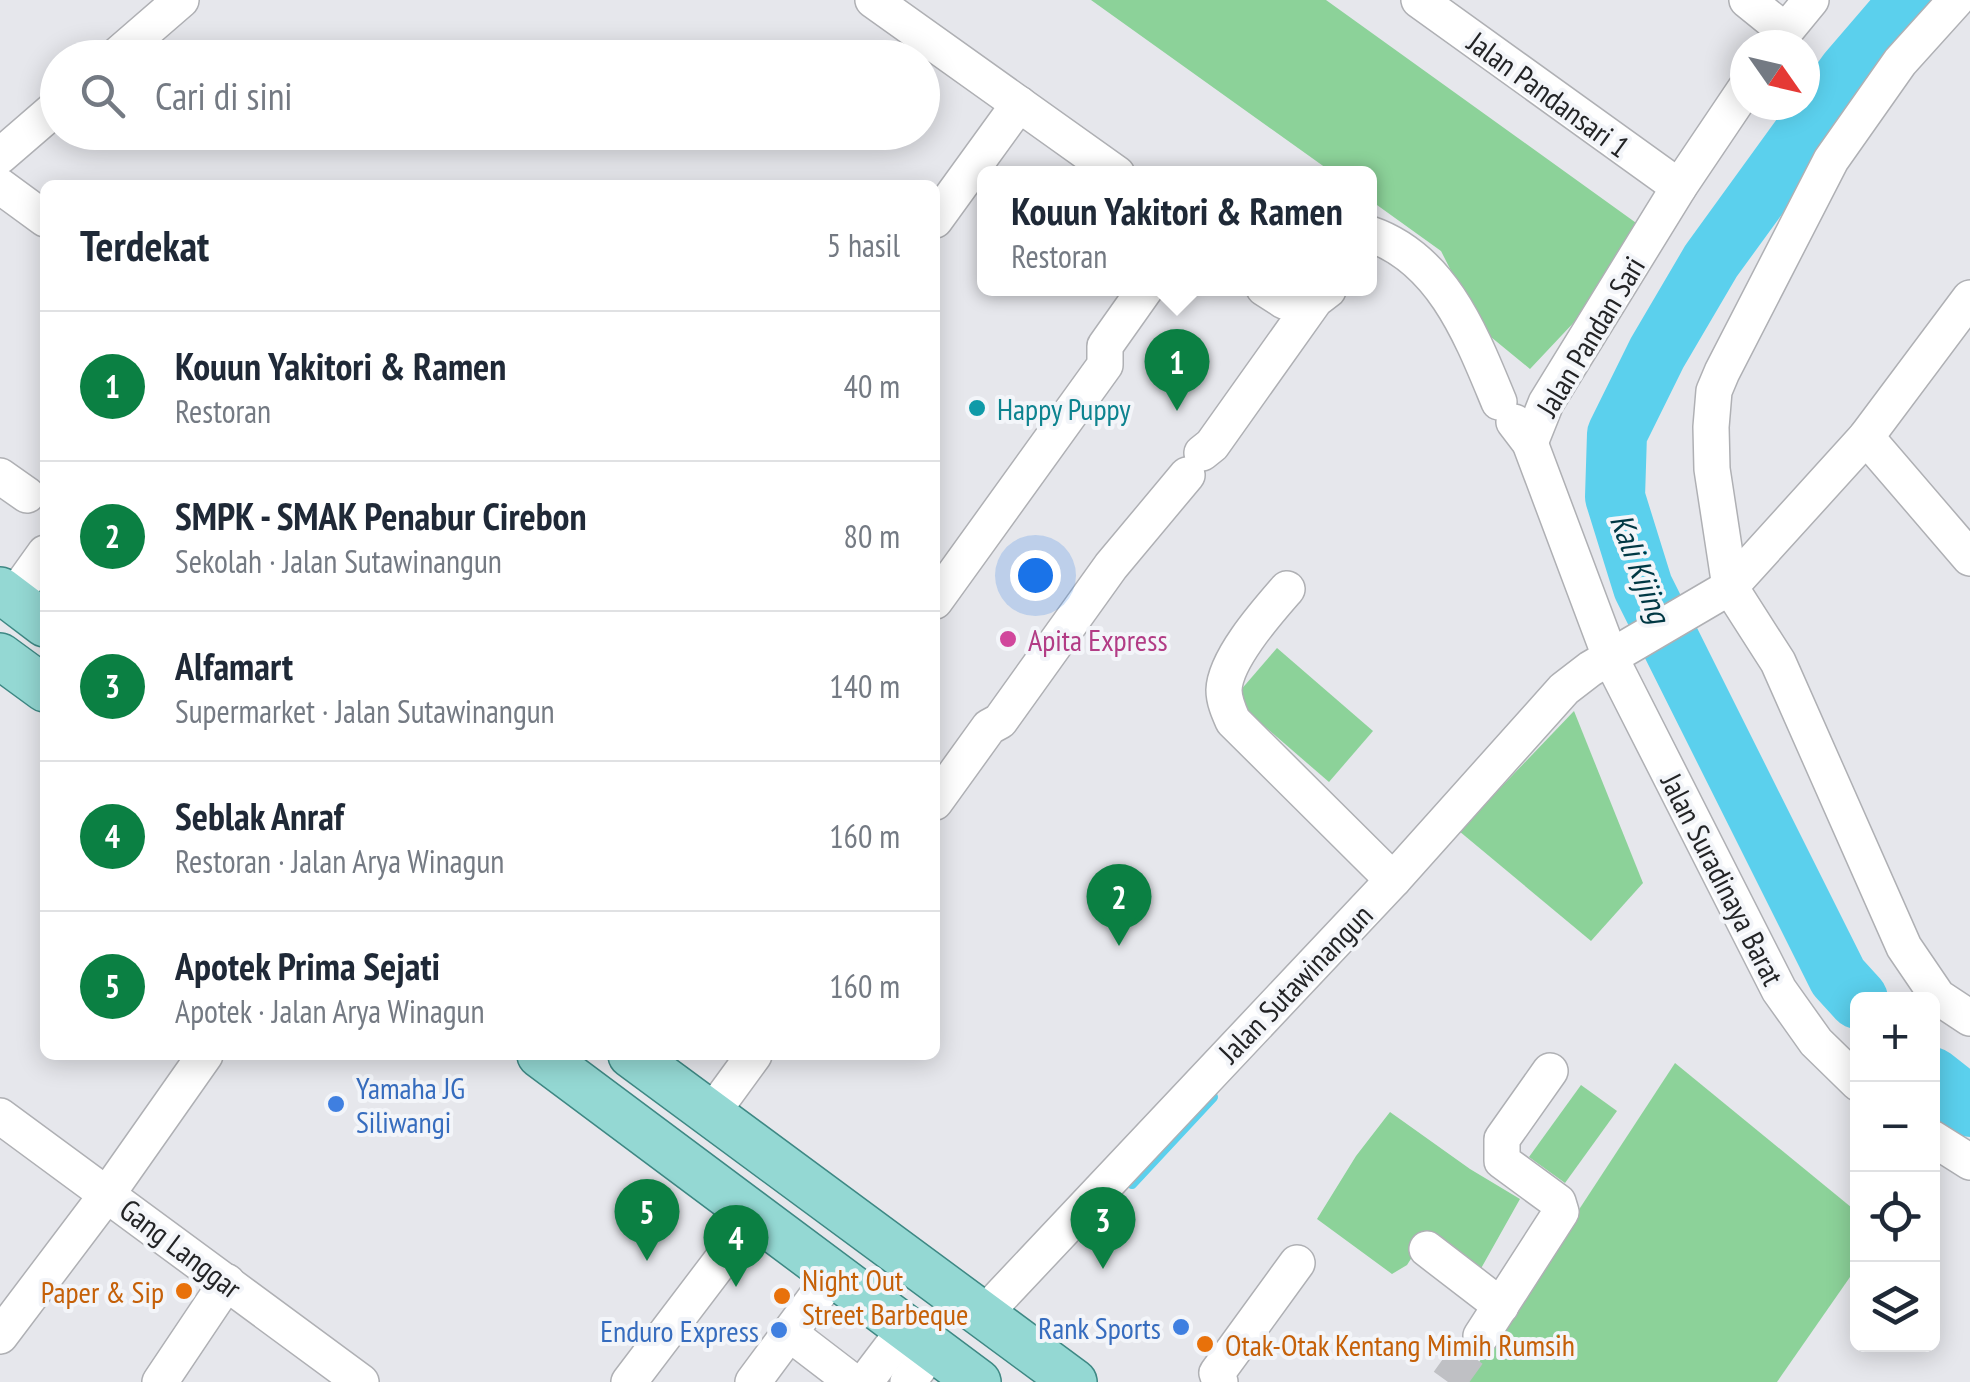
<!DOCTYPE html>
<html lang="id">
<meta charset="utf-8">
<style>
body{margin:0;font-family:"PT Sans Narrow",sans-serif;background:#f2f2f3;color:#1f2937}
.controls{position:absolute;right:30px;bottom:30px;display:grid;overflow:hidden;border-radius:15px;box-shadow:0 5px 25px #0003}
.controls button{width:90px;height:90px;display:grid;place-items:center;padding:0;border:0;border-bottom:2px solid #e0e1e3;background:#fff;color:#1f2937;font:50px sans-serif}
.compass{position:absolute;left:1730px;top:30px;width:90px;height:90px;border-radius:50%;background:#fff;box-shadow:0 5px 25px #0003;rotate:124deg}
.you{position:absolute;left:1035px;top:575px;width:35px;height:35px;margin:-25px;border:8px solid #fff;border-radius:50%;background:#1a73e8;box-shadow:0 0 0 15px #1a73e833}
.badge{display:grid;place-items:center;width:65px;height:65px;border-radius:50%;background:#0b8043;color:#fff;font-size:32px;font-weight:700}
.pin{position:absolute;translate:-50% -82px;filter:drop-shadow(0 2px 5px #0008)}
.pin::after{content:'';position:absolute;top:52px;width:35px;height:30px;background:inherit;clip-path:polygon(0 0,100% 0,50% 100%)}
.popup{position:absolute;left:977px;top:166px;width:400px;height:130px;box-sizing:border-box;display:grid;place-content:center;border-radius:15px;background:#fff;filter:drop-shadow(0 2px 8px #0005);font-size:32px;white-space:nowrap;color:#747a83}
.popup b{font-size:38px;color:#1f2937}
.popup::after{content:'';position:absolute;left:50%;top:100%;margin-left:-20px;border:20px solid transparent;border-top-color:#fff}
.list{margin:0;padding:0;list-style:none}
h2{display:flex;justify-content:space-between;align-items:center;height:130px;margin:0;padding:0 40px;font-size:42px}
h2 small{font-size:32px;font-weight:400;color:#747a83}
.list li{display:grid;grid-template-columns:65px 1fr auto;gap:30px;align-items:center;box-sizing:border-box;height:150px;padding:0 40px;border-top:2px solid #e0e1e3}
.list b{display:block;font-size:38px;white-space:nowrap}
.list p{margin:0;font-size:32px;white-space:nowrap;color:#747a83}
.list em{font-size:32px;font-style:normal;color:#747a83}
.icon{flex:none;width:55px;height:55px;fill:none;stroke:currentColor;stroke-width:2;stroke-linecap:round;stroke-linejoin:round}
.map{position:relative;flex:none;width:1970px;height:1382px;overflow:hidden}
.search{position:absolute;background:#fff;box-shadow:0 5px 25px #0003;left:40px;top:40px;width:900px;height:110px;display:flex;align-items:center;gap:25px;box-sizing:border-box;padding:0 35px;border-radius:55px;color:#747a83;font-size:38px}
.panel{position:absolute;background:#fff;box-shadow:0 5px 25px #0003;left:40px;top:180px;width:900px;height:880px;border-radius:15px}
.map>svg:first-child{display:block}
</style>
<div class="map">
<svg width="1970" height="1382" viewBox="0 0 1970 1382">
<rect width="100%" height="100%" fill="#e6e7ec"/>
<g fill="#8cd299">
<polygon points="1091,0 1326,0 1639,225 1578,318 1530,369 1480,328 1441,251 1370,200 1370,174 1333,173"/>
<polygon points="1277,648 1373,731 1329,782 1233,699"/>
<polygon points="1574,711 1643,883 1591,941 1459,831"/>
<polygon points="1675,1063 1857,1212 1857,1267 1777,1382 1466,1382"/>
<polygon points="1581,1085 1617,1111 1565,1183 1529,1157"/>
<polygon points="1390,1112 1470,1169 1520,1199 1479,1272 1414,1254 1407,1265 1392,1274 1317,1219 1356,1156"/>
</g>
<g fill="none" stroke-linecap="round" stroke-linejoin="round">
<polyline stroke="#5bd0ed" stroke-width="10" points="1132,1184 1213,1097"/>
<g stroke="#5bd0ed" stroke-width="60">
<polyline points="1858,999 1838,977 1643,587 1615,497 1617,434 1657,353 1711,261 1848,72 1910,0"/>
<polyline points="1932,1077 1970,1107"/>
</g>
<polyline stroke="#bfc0c4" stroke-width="35" stroke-dasharray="35 18" stroke-linecap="butt" points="1448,1382 1481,1336"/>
<g stroke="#afb0b4" stroke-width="38">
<g id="minor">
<polyline points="873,0 1117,174"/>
<polyline points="1419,0 1679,187"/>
<polyline points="1747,0 1784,30"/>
<polyline points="1956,0 1900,62 1831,160 1722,372 1714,391 1711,427 1712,469 1730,587 1778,662 1904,947 1938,997 1970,1018"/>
<polyline points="1774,45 1811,0"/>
<polyline points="114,58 181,0"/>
<polyline points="0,156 58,106"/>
<polyline points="0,186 45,219"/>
<polyline points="935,220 1019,104"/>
<path d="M1370,234c73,25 102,103 129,168"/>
<polyline points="1264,288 1284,301 1295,288"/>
<polyline points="1514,422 1530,443 1611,659 1779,990 1816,1042 1858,1083"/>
<polyline points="1866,437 1970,558"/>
<polyline points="1530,443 1546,403 1679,187 1745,89"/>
<polyline points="1202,453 1212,445 1315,300 1328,290 1325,288"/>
<polyline points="0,476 27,495"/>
<path d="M1287,589c-20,23 -62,70 -63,101 0,11 5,22 9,31l160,159"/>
<polyline points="12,599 45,553"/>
<polyline points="935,601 1105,365 1105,346 1146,288"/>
<polyline points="935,802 989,727 1000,721 1111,566 1187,475"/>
<polyline points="711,1114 754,1055"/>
<polyline points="0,1116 361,1382"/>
<polyline points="1932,1138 1970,1162"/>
<polyline points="1427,1249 1501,1306"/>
<polyline points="983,1315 1393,880 1564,689 1590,669 1730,587 1866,437 1970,298"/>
<polyline points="789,1333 853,1382"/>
<polyline points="0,1336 108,1193 205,1055"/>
<polyline points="1481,1336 1561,1212 1558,1202 1502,1161 1502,1139 1550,1071"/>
<polyline points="160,1382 227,1282"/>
<polyline points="629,1382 755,1216"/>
<polyline points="753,1382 833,1274"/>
<polyline points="865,1382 906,1328"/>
<polyline points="908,1382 933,1349"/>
<polyline points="1220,1382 1217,1373 1297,1263"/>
</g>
</g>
<g stroke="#3e8884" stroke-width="48">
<g id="major">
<polyline points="0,590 45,624"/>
<polyline points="0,656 45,689"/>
<polyline points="540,1055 978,1382"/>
<polyline points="631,1055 1074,1382"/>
</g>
</g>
<use href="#minor" stroke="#fff" stroke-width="35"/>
<use href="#major" stroke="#94d8d3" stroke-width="45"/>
</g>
<circle fill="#0f9aa8" stroke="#f3f5f9" stroke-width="4" cx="977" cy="408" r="10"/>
<circle fill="#d1479c" stroke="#f3f5f9" stroke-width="4" cx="1008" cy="639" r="10"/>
<g fill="#3f7fe0" stroke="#f3f5f9" stroke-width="4">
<circle cx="336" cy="1104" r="10"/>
<circle cx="1181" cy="1327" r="10"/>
<circle cx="779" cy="1330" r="10"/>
</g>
<g fill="#e8710a" stroke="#f3f5f9" stroke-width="4">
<circle cx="184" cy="1291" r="10"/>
<circle cx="782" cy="1296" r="10"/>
<circle cx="1205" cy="1344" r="10"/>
</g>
<g text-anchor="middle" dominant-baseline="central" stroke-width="8" stroke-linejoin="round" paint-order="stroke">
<g font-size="30" fill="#232426" stroke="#f3f5f9">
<text transform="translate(1549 94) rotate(36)">Jalan Pandansari 1</text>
<text transform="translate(1590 336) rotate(-59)">Jalan Pandan Sari</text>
<text transform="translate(1723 879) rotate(63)">Jalan Suradinaya Barat</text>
<text transform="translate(1295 983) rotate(-46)">Jalan Sutawinangun</text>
<text transform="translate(181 1248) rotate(37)">Gang Langgar</text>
</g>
<g font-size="30" fill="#0d838f" stroke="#f3f5f9" text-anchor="start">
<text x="997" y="408">Happy Puppy</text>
</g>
<g font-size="30" fill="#b23c85" stroke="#f3f5f9" text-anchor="start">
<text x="1028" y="639">Apita Express</text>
</g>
<g font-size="30" fill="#366cbe" stroke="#f3f5f9" text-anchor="end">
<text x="356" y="1087" text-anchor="start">Yamaha JG<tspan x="356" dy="34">Siliwangi</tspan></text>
<text x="1161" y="1327">Rank Sports</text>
<text x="759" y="1330">Enduro Express</text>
</g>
<g font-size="30" fill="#c56008" stroke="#f3f5f9" text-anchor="start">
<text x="802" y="1279">Night Out<tspan x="802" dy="34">Street Barbeque</tspan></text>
<text x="164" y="1291" text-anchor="end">Paper &amp; Sip</text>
<text x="1225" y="1344">Otak-Otak Kentang Mimih Rumsih</text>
</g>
<g font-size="32" font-style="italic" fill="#003844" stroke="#f3f5f9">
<text transform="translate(1641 568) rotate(69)">Kali Kijing</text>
</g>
</g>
</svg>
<div class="controls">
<button>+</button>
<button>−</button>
<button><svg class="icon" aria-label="locate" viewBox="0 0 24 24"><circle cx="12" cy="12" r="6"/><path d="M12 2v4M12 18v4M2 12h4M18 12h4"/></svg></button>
<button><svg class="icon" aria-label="layers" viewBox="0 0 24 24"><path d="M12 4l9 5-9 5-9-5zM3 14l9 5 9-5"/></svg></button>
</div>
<svg class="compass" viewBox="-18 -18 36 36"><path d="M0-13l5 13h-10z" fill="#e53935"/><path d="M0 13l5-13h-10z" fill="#747a83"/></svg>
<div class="you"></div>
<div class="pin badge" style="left:1177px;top:411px">1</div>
<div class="popup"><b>Kouun Yakitori &amp; Ramen</b>Restoran</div>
<div class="pin badge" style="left:1119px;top:946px">2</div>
<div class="pin badge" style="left:1103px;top:1269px">3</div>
<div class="pin badge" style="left:736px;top:1287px">4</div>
<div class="pin badge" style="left:647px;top:1261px">5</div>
<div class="search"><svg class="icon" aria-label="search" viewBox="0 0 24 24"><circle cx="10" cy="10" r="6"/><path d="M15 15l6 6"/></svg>Cari di sini</div>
<section class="panel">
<h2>Terdekat<small>5 hasil</small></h2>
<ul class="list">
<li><span class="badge">1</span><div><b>Kouun Yakitori &amp; Ramen</b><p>Restoran</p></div><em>40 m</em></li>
<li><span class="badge">2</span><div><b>SMPK - SMAK Penabur Cirebon</b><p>Sekolah · Jalan Sutawinangun</p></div><em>80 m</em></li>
<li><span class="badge">3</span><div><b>Alfamart</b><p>Supermarket · Jalan Sutawinangun</p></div><em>140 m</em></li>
<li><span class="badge">4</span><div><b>Seblak Anraf</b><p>Restoran · Jalan Arya Winagun</p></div><em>160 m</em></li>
<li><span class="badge">5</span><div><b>Apotek Prima Sejati</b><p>Apotek · Jalan Arya Winagun</p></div><em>160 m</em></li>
</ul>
</section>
</div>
